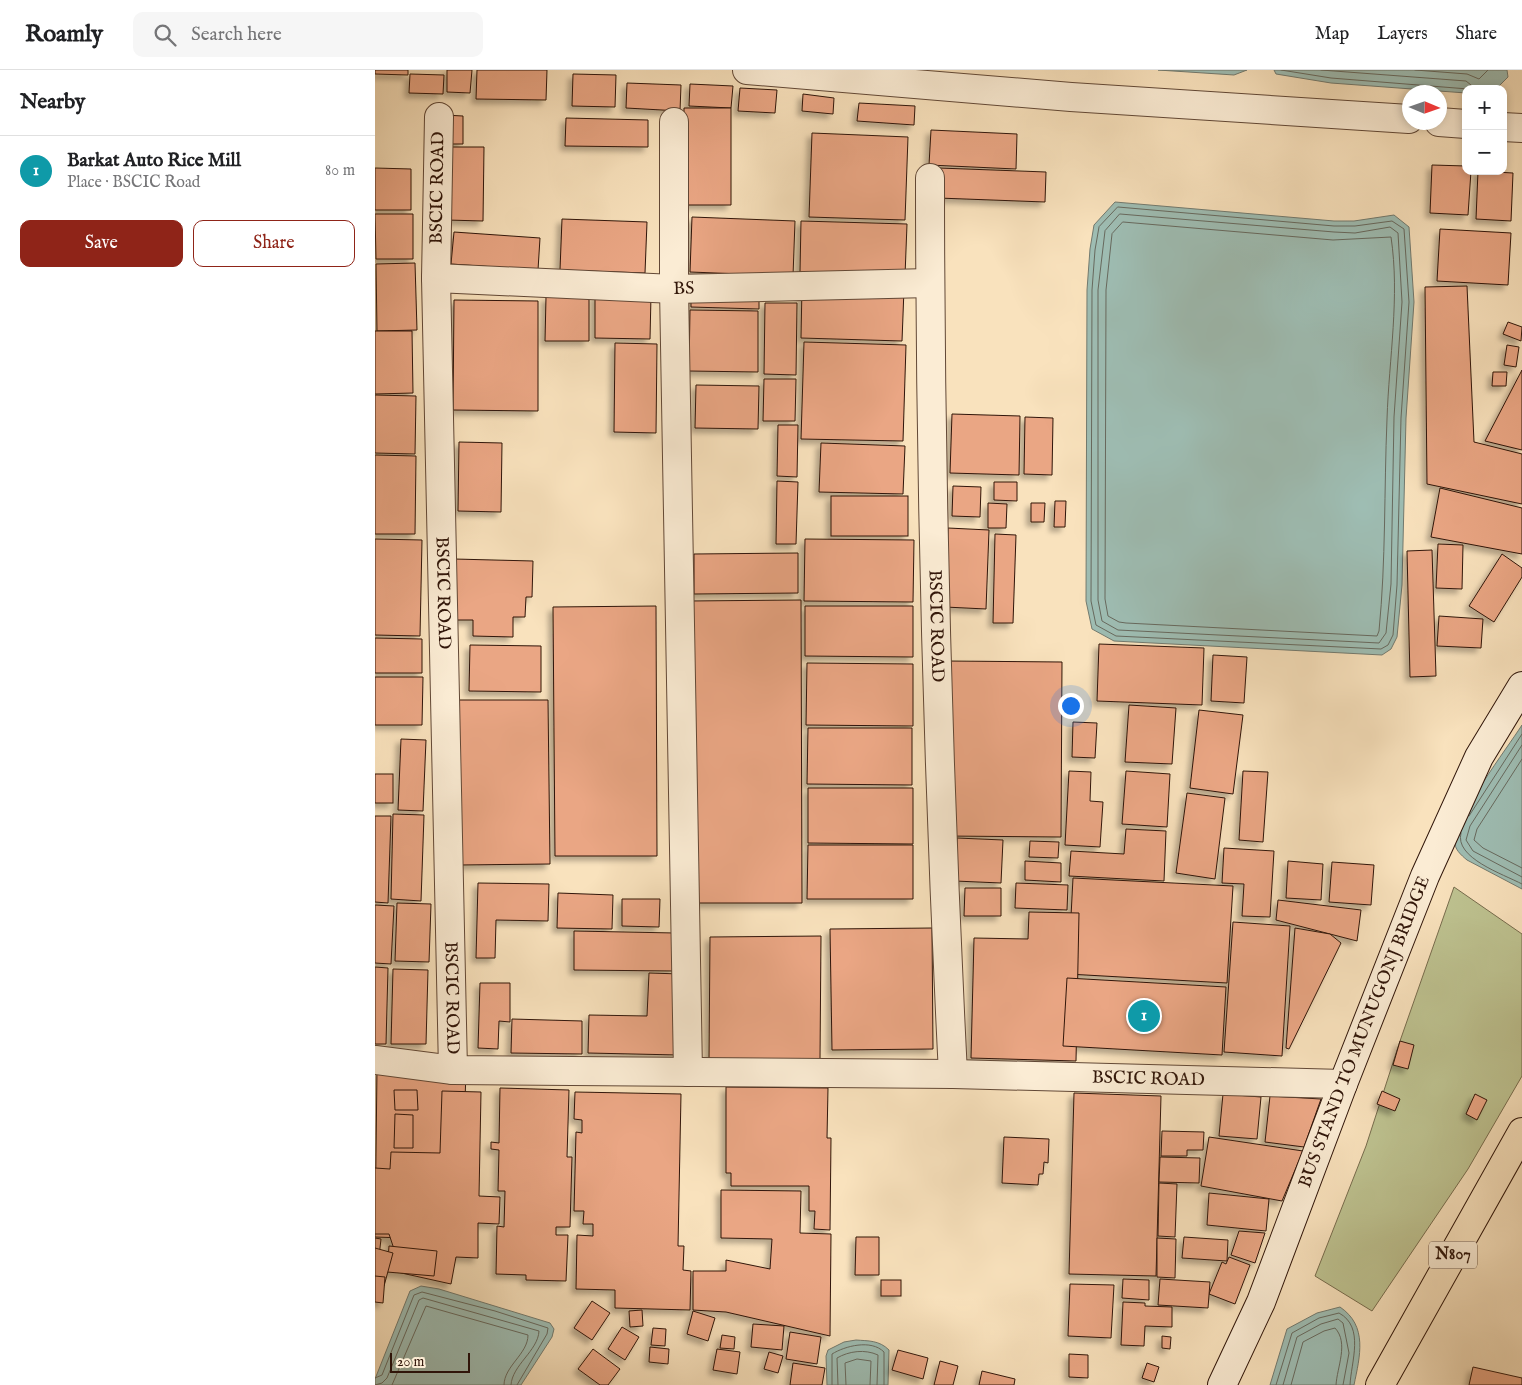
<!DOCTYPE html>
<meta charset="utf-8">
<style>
body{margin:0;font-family:"IM FELL English",serif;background:#f6f6f6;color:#202124}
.controls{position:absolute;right:15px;top:15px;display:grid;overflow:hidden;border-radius:10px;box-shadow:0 2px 8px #0003}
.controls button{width:45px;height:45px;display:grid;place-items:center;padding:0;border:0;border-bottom:1px solid #e0e0e0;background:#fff;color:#202124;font:25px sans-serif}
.compass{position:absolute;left:1027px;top:15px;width:45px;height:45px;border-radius:50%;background:#fff;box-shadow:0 2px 8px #0003;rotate:92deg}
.scale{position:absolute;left:15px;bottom:12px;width:80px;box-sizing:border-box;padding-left:5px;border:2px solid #301509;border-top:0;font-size:14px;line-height:18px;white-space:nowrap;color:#301509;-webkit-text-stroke:4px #fbecd4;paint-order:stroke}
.you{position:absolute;left:695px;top:635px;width:18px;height:18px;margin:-12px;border:4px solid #fff;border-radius:50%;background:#1a73e8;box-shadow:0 0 0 8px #1a73e833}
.badge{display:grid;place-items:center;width:32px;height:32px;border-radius:50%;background:#8f2418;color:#fff;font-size:16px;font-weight:700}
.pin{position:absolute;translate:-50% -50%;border:2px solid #fff;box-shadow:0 1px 5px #0006}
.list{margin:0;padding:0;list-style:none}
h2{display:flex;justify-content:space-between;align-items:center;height:65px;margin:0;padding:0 20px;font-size:21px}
h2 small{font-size:16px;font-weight:400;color:#757577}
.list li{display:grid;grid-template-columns:32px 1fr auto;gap:15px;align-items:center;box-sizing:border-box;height:70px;padding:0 20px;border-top:1px solid #e0e0e0}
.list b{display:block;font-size:19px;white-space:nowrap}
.list p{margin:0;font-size:16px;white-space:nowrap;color:#757577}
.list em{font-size:16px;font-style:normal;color:#757577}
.actions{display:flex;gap:10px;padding:15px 20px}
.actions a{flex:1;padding:11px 0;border:1px solid #8f2418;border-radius:10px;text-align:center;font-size:18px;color:#8f2418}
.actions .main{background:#8f2418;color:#fff}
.icon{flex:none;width:28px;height:28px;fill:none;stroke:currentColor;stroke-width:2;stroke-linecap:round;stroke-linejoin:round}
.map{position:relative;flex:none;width:1147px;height:1315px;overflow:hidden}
header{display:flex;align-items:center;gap:30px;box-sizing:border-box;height:70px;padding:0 25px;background:#fff;border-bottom:1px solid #e0e0e0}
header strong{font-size:24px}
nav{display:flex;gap:28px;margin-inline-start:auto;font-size:18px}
.search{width:350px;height:45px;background:#f6f6f6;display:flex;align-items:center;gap:12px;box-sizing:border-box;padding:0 18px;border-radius:10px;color:#757577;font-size:19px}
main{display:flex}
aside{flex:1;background:#fff}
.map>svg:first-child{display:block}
</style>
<header>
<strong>Roamly</strong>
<div class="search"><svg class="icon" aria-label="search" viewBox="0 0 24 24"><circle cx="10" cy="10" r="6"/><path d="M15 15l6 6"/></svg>Search here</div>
<nav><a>Map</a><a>Layers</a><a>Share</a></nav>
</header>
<main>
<aside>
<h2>Nearby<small></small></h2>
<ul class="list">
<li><span class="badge" style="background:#0f9aa8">1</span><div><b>Barkat Auto Rice Mill</b><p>Place · BSCIC Road</p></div><em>80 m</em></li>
</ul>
<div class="actions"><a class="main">Save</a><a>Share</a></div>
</aside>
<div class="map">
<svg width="1147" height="1315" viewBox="0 0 1147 1315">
<defs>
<filter id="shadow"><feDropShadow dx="-4.5" dy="4.5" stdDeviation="2.5" flood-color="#0004"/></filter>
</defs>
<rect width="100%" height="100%" fill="#f9e2bd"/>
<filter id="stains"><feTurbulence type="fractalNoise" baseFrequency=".004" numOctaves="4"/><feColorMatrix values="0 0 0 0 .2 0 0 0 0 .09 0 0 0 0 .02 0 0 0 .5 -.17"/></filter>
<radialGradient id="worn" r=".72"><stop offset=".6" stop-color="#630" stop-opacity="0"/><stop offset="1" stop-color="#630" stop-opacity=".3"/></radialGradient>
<polygon fill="#bec391" stroke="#776c4d" points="1079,817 1147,864 1147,1006 1093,1099 997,1241 940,1206 991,1076 1025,971"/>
<g fill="#9ebdb3" stroke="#727a6f">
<polygon points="783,0 872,0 859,5"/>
<polygon points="899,0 1132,0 1133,7 1121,19 1091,19 1091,23 956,13 901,4"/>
<polygon points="740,132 959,151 979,151 1019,145 1034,157 1039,232 1031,348 1027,515 1022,567 1016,579 1007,585 739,571 717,559 711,531 712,220 715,179 719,155"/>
<path d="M1147,655v164l-55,-29c-6,-5 -13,-11 -12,-19 1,-26 51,-91 67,-116z"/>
<polygon points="46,1216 64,1219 175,1253 179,1259 177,1267 146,1315 0,1315 0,1309 35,1221"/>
<path d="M965,1237c28,19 20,49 14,78h-84l17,-56 30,-16z"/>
<path d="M481,1270c12,1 23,0 33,10l-1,35h-61l-1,-29 2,-6 16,-8z"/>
</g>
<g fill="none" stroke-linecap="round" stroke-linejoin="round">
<g stroke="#67695e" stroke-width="1">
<polyline points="906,0 956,8 1093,19"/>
<polyline points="946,0 1091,11 1101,19"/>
<polyline points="1040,0 1092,4 1104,9 1113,0"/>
<polygon points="743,137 959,156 980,156 1017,151 1029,159 1034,232 1026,348 1022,515 1018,565 1013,575 1006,579 741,566 721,555 716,531 717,220 720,180 724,157"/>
<polygon points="745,144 959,162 980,163 1015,157 1023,163 1027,232 1019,347 1016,514 1011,563 1004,573 743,560 727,551 723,530 723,220 730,161"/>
<path d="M748,152l210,18 58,-3c9,60 -2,121 -4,182 -3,71 -1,141 -8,212l-2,5 -251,-13 -7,-1 -11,-6 -3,-17 1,-309 6,-56z"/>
<polyline points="1147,675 1095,756 1091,770 1098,781 1147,807"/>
<polyline points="1147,689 1102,759 1099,770 1108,778 1147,798"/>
<polyline points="1094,746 1147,664"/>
<path d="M1086,763c-7,25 42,41 61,51"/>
<polyline points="0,1308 7,1305 39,1225 47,1222 120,1241 173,1258 172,1264 142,1315"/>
<path d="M0,1315l7,-2 5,-5 32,-78 4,-2 116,33c-1,20 -27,34 -28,54"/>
<path d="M17,1315l34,-79 102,29c0,19 -24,31 -24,50"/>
<path d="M457,1315v-31c13,-8 39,-15 52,-2v33"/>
<path d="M463,1315l-1,-27c12,-7 28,-9 41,-3l-1,30"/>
<polyline points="471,1315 470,1293 482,1289 496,1291 495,1315"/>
<path d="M901,1315l16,-52 27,-15 20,-5c26,14 12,49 11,72"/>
<polyline points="908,1315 922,1267 946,1254 963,1249 968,1253 974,1283 968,1315"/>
<path d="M916,1315l12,-43 21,-11 11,-3c14,15 2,39 1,57"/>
</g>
</g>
<g fill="#eaa684" stroke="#301509" filter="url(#shadow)">
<polygon points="0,0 33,0 33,5 0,4"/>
<polygon points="72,0 97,0 95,23 72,22"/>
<polygon points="102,0 172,0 171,30 101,29"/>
<polygon points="35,4 69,5 68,24 34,23"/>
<polygon points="198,4 241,5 240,37 197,36"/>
<polygon points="252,13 306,15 305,41 251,38"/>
<polygon points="315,14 358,16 356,38 314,36"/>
<polygon points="365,18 402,20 400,43 363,41"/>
<polygon points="428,24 459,28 458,44 427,41"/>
<polygon points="484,33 540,36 539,55 482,51"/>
<polygon points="309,38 356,38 356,135 308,135"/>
<polygon points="69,45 88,46 88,74 69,74"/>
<polygon points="191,48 273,50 273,77 190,76"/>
<polygon points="556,60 642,64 641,99 554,95"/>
<polygon points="437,63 533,67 530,150 434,147"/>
<polygon points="73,77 109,77 108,151 72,150"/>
<polygon points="1057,95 1091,96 1091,101 1096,101 1093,145 1055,143"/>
<polygon points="0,98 36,99 36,140 0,140"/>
<polygon points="564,98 671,102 670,132 563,128"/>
<polygon points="1103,101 1138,103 1136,151 1101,149"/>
<polygon points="0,144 38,144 38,189 1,189"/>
<polygon points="317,147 420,151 418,206 315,202"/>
<polygon points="187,149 272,152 270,203 185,200"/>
<polygon points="426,151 532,154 530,206 425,202"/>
<polygon points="1065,159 1136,163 1133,215 1062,211"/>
<polygon points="79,162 165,168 163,200 76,194"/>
<polygon points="40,193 42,260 2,261 1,194"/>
<polygon points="427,216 529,219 527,271 426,268"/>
<polygon points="1092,216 1099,372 1147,384 1147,434 1052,414 1050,217"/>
<polygon points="316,222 384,223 384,239 316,237"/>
<polygon points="220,224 276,225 275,269 220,268"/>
<polygon points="171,227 214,228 214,271 170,271"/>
<polygon points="79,230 163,231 163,341 78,340"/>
<polygon points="390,233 422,233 421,305 389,304"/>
<polygon points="315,240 383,241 383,302 314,301"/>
<polygon points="1133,252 1147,257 1146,271 1128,264"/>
<polygon points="0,261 37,261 38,323 0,324"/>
<polygon points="429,272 531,275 528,371 426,369"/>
<polygon points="240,273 282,274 281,363 239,362"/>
<polygon points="1132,275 1144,277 1141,297 1129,295"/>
<polygon points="1147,300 1147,380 1110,371"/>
<polygon points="1118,302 1132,302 1131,316 1117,316"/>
<polygon points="389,309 421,309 420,351 388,351"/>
<polygon points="321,315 384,316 383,359 320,358"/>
<polygon points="0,325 41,326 40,384 0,383"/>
<polygon points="577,344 645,346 644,405 575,403"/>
<polygon points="650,347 678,348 677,405 649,404"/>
<polygon points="403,355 423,355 422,407 402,406"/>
<polygon points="84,372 127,373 126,442 83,441"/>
<polygon points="446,373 530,376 528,424 444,422"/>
<polygon points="0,385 41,386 40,464 0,464"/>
<polygon points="402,411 423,412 421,474 401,474"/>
<polygon points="619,412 642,412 642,431 619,430"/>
<polygon points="578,416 606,417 605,447 577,446"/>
<polygon points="1065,418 1147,438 1147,484 1056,467"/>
<rect x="456" y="426" width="77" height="40"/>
<polygon points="680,431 691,431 690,457 679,457"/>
<polygon points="613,433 632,434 631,458 613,458"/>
<polygon points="656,433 670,433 669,452 656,452"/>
<polygon points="573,458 614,460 611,539 570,537"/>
<polygon points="620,464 641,465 638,553 618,553"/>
<polygon points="0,469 47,470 45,566 0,565"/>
<polygon points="430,469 539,470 538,532 429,531"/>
<polygon points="1063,474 1088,475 1087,519 1061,518"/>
<polygon points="1057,480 1061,606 1035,607 1032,481"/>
<polygon points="423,483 423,523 319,524 319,484"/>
<polygon points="1127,484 1147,498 1147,507 1119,552 1094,536"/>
<polygon points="79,489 158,491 157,527 151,527 150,547 138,547 138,567 98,566 98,550 77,550"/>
<polygon points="426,530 427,833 314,833 313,531"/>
<polygon points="281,536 282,786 180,786 178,537"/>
<polygon points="430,536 538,536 538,587 430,586"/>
<polygon points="1064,546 1108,549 1106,578 1062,576"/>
<polygon points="0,568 47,569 47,603 0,603"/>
<polygon points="724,574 829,578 827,635 722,631"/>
<polygon points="95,575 166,576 166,622 94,621"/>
<polygon points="838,585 872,587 869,633 836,631"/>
<polygon points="572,591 687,592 686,767 571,766"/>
<polygon points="432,593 538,594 538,656 431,655"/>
<polygon points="0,607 48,607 47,655 0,655"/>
<polygon points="82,630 173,630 175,794 84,795"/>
<polygon points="754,635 801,638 797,694 750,692"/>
<polygon points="824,640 868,645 858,724 815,718"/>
<polygon points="698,652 722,653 720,688 697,687"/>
<polygon points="433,658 537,658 537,715 432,714"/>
<polygon points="26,669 51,670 48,741 23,740"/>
<polygon points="694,701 716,702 715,731 728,732 725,777 690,775"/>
<polygon points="751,701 795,704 792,757 747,754"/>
<polygon points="868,701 893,702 888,772 864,770"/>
<rect x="0" y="704" width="18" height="29"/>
<polygon points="433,718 538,718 538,774 433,773"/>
<polygon points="812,723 850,728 840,809 801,803"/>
<polygon points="18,744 49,745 46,831 16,829"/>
<polygon points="0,746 16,746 13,833 0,832"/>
<polygon points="751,759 791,761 789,811 694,806 696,781 749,784"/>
<polygon points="582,768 628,770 626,813 580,811"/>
<polygon points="655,771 684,772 683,788 654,787"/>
<polygon points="433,775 538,775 538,829 432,829"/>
<polygon points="849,778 899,781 895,847 867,846 869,814 847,813"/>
<polygon points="650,791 686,793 686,812 650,810"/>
<polygon points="913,791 948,794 946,830 911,828"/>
<polygon points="957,792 999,795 996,835 954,832"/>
<polygon points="698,808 858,816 852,913 693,904"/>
<polygon points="103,813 174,814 173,851 121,850 120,888 101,888"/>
<polygon points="641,813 693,815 692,840 640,838"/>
<polygon points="590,818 626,818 626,846 589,846"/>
<polygon points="183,823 238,825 237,859 182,858"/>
<polygon points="247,829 285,829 284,857 247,856"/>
<polygon points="903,830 986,840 982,871 901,850"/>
<polygon points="22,833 56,834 54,892 20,891"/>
<polygon points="0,835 19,836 16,894 0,893"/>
<polygon points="654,842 704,843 701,991 596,988 599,868 653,869"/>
<polygon points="858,852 915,856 907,986 849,982"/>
<polygon points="557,858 558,979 457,980 455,859"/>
<polygon points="920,858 955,864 966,873 914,979 911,978"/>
<polygon points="199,861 300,863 300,901 199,900"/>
<polygon points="446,866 445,989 334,990 335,867"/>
<polygon points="0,897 13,898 11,974 0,974"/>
<polygon points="18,899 53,900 51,974 16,974"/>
<polygon points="274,903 306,904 304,985 213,983 214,945 272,946"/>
<polygon points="692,908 851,917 847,985 688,976"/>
<polygon points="105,913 135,913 135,952 124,951 123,979 103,978"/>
<polygon points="137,949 207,951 207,984 136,983"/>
<polygon points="1025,971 1039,975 1033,999 1018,995"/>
<polygon points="2,999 91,1002 85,1170 0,1167"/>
<polygon points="351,1017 453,1018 452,1068 456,1068 455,1160 439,1159 440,1141 434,1141 434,1116 356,1116 356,1103 351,1103"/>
<polygon points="125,1018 194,1020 192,1087 197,1087 195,1157 181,1157 181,1165 193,1165 191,1211 151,1210 151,1205 121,1204 122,1156 129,1157 130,1121 123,1121 124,1080 116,1079 116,1072 124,1073"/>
<polygon points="19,1020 42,1020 43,1040 20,1040"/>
<polygon points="67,1021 106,1022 104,1126 125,1127 124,1154 103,1153 103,1188 81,1187 76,1214 22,1202 20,1182 14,1164 0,1164 0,1098 15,1099 16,1082 65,1083"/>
<polygon points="1007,1021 1025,1029 1020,1041 1002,1034"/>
<polygon points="200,1022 306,1024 303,1176 309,1176 308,1200 316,1201 315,1240 240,1238 240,1220 201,1219 202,1165 218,1166 218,1154 208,1154 209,1141 199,1141 201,1062 207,1063 207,1050 199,1049"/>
<polygon points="699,1023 786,1026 781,1206 694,1204"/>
<polygon points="848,1024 886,1027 882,1069 844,1066"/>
<polygon points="1100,1024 1112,1030 1102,1050 1091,1044"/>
<polygon points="895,1026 946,1029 929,1077 890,1072"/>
<polygon points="20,1044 38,1045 38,1078 19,1078"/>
<polygon points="787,1061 829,1062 828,1080 812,1080 812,1086 786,1086"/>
<polygon points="629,1067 674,1069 673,1093 669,1092 668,1104 664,1104 663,1115 627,1113"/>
<polygon points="834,1067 928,1081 907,1131 826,1116"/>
<polygon points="785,1087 825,1088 824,1113 784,1112"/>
<polygon points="784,1113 802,1114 800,1167 783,1166"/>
<polygon points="346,1120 426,1121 425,1163 456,1164 455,1266 351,1242 318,1240 318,1201 351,1201 351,1190 395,1199 397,1169 346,1168"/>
<polygon points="834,1123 894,1129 891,1161 832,1155"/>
<polygon points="864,1161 890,1163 880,1193 856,1185"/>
<polygon points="481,1167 504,1167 504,1205 480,1205"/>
<polygon points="809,1167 853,1170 852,1191 807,1188"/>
<polygon points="0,1168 6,1169 2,1204 0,1204"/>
<polygon points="782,1168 801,1169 800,1208 782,1207"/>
<polygon points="14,1176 62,1181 59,1206 12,1202"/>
<polygon points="0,1178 18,1183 9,1216 0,1214"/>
<polygon points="854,1187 875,1195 860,1234 834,1224 847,1192 851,1194"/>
<polygon points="0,1206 10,1207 8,1233 0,1232"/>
<polygon points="748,1209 774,1210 774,1230 747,1228"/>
<polygon points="785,1209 835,1212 833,1238 783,1235"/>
<rect x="506" y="1210" width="20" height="16"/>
<polygon points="695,1214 739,1215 736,1268 693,1266"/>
<polygon points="217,1231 235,1243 217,1270 199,1258"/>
<polygon points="748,1232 770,1233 770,1236 797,1237 797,1257 770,1256 769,1276 746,1275"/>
<polygon points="267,1240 268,1256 255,1257 254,1241"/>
<polygon points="318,1241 340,1248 333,1271 312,1264"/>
<polygon points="378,1254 409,1256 407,1280 376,1277"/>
<polygon points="247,1257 264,1267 250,1290 233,1279"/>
<polygon points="278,1258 291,1259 290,1276 276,1275"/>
<polygon points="415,1262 446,1267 442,1294 411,1289"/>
<polygon points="347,1265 360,1267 359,1279 345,1278"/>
<polygon points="787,1266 796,1267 795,1279 787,1278"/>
<polygon points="275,1277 294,1279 293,1294 274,1292"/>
<polygon points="218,1279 245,1299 233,1315 225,1315 203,1299"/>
<polygon points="342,1279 365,1282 362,1304 338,1300"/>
<polygon points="523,1280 553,1288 548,1309 517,1300"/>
<polygon points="394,1282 408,1286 403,1303 389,1299"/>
<polygon points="694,1284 713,1285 713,1308 694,1307"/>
<polygon points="565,1291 583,1296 578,1315 559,1315"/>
<polygon points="418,1293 450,1298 447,1315 415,1315"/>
<polygon points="772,1293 784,1297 779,1312 767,1308"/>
<polygon points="1098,1297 1147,1308 1147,1315 1094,1315"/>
<polygon points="607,1301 640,1309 639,1315 604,1315"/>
</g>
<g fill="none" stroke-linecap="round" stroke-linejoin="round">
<g stroke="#624836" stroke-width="30">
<g id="tertiary">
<polyline points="372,0 696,27 1034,49"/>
<path id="s1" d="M64,47l-3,161 17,792"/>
<polyline points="299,52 299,219 313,1002"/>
<polyline points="1064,52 1091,54"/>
<polyline points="1128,57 1147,58"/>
<path id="s2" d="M555,108c0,299 8,598 23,896"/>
<path id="s3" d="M61,208l238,11 256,-6"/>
<path id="s4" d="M0,990l78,10 500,4 390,10"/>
</g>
</g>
<g stroke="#301509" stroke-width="30">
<g id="secondary">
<path id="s5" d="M847,1315l39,-83 82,-218 82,-208 54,-119 43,-71"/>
</g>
</g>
<g stroke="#301509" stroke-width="30">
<polyline id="trunk" points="1005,1315 1147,1062"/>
</g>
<use href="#tertiary" stroke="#fbecd4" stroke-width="28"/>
<use href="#secondary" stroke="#fbecd4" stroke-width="28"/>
<use href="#trunk" stroke="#f9e2bd" stroke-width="28"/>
</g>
<g text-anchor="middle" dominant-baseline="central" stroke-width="4" stroke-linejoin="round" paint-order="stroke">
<rect fill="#fbecd4" stroke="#6d5646" stroke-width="1" x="1054" y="1171.5" width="48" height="27" rx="4"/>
<g font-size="16" font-weight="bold" fill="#301509">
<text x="1078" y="1185">N807</text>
</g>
<g font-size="18" fill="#301509" stroke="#fbecd4">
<text transform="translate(63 118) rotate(-89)">BSCIC ROAD</text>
<text stroke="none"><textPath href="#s3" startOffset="248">BS</textPath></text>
<text stroke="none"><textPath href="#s1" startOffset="476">BSCIC ROAD</textPath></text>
<text stroke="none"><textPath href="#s2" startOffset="448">BSCIC ROAD</textPath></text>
<text stroke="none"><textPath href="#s1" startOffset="881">BSCIC ROAD</textPath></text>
<text stroke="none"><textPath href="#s5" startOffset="381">BUS STAND TO MUNUGONJ BRIDGE</textPath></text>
<text stroke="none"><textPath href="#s4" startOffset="774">BSCIC ROAD</textPath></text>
</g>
</g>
<rect width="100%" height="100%" filter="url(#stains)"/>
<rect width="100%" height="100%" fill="url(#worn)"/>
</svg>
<div class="controls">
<button>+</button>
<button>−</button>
</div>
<svg class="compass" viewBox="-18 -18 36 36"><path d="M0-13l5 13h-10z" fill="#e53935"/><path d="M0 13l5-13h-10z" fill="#757577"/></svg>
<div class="scale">20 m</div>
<div class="you"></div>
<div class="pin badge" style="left:769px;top:946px;background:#0f9aa8">1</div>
</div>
</main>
